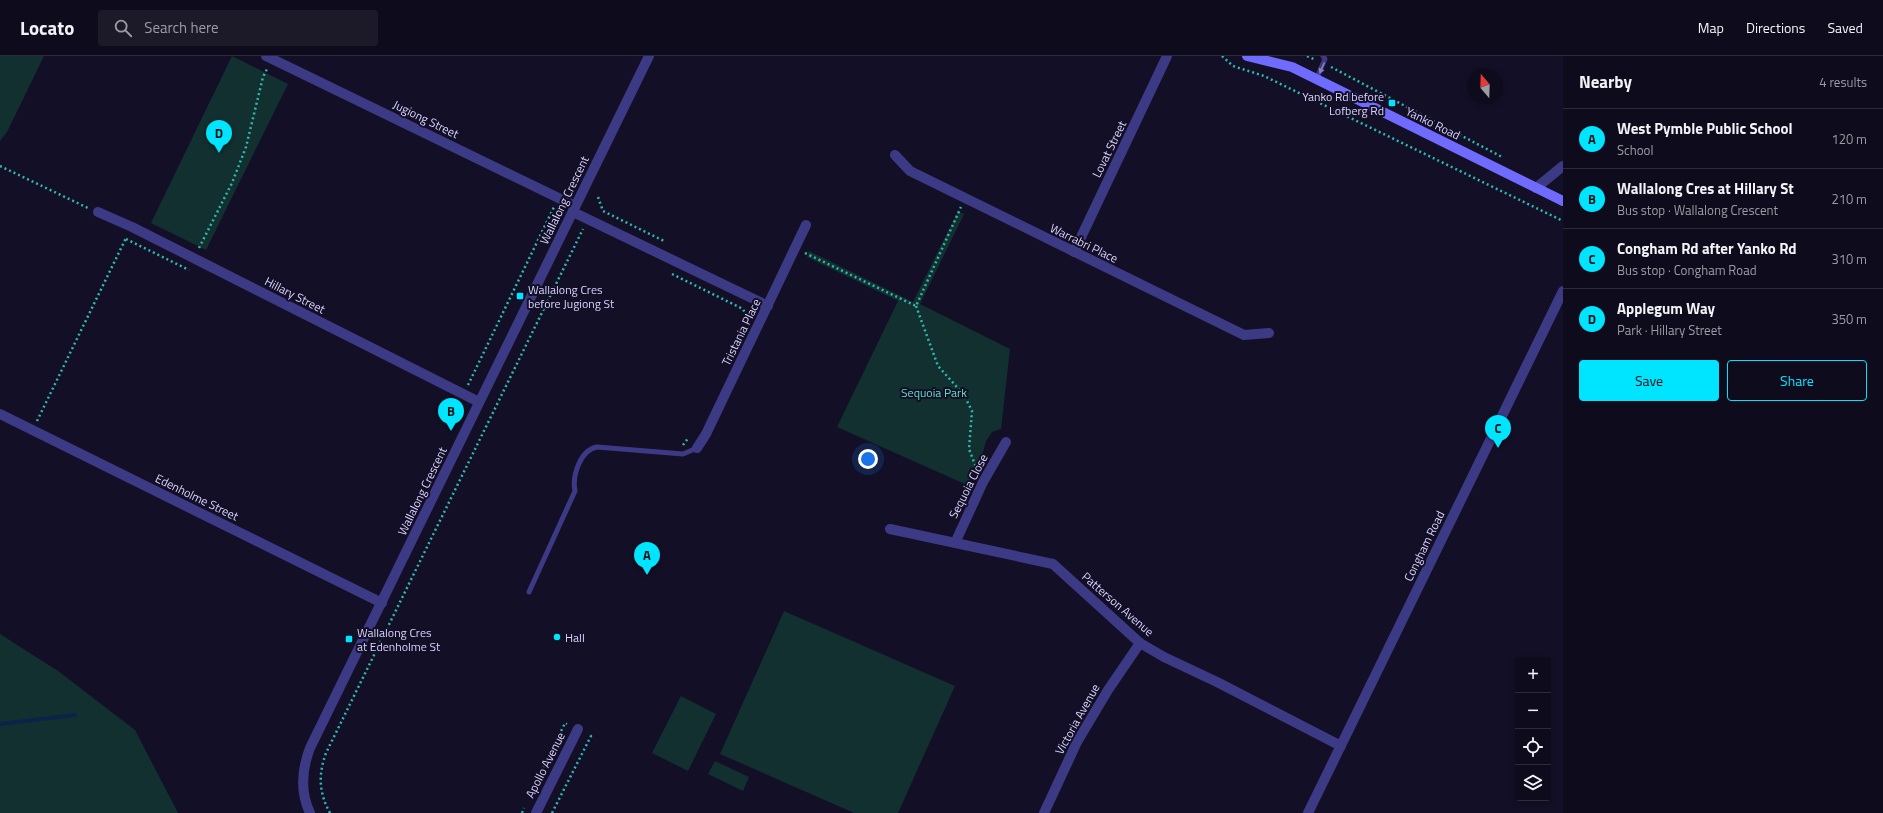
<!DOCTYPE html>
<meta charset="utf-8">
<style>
body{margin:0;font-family:"Titillium Web",sans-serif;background:#1c1929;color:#f1f3f6}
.controls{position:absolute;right:12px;bottom:12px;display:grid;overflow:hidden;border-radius:4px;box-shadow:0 2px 6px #0003}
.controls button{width:36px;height:36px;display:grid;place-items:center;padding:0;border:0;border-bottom:1px solid #2e2b3b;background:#0e0b1c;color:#f1f3f6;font:20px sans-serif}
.compass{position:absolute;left:1467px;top:12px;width:36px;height:36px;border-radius:50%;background:#0e0b1c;box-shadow:0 2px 6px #0003;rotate:341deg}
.you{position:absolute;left:868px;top:403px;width:14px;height:14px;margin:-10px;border:3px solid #fff;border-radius:50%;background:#1a73e8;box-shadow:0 0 0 6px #1a73e833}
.badge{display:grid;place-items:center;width:26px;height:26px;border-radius:50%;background:#00e5ff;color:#111;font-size:13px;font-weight:700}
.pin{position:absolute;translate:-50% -33px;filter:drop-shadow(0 1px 2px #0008)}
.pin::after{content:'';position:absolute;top:21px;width:14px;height:12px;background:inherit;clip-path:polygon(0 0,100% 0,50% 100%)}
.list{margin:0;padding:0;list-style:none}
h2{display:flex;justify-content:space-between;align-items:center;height:52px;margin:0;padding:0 16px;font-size:17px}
h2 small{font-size:13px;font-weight:400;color:#9b9ba3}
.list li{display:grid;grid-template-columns:26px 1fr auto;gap:12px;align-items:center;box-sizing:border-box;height:60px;padding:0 16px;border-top:1px solid #2e2b3b}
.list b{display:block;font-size:15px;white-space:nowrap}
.list p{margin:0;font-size:13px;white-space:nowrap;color:#9b9ba3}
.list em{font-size:13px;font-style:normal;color:#9b9ba3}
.actions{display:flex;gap:8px;padding:12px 16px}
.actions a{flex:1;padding:9px 0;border:1px solid #00e5ff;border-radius:4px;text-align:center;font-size:14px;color:#00e5ff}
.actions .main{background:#00e5ff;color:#111}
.icon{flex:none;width:22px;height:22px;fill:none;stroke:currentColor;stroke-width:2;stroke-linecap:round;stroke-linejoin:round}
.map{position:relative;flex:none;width:1563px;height:757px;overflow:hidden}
header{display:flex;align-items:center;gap:24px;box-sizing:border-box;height:56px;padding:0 20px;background:#0e0b1c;border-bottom:1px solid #2e2b3b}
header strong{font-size:19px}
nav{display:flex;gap:22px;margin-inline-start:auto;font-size:14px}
.search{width:280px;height:36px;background:#1c1929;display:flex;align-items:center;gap:10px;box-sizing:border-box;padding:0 14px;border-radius:4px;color:#9b9ba3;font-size:15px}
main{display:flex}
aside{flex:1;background:#0e0b1c}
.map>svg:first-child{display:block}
</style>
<header>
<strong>Locato</strong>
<div class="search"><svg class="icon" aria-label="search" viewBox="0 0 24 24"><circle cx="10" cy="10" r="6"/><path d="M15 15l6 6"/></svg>Search here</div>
<nav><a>Map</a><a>Directions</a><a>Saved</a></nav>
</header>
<main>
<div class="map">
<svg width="1563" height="757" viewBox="0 0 1563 757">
<rect width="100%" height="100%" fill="#130f26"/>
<g fill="#12302f">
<polygon points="0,0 44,0 7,76 0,85"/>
<polygon points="232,0 288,28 206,194 151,167"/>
<polygon points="958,155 964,158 920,248 1010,293 1001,373 992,376 986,385 983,396 967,429 837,371 898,245 807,201 809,195 913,246"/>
<polygon points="784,555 955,630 898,757 854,757 720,698"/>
<polygon points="0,578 58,615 135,674 178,757 0,757"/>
<polygon points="681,640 716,658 688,715 652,697"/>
<polygon points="715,705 749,721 743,735 708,718"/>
</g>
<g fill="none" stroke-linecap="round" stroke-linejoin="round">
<polyline stroke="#0c2248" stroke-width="4" points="0,668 75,659"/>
<g stroke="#2fb8b0" stroke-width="2.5" stroke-dasharray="2 3" stroke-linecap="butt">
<polyline points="1222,0 1233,10 1264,20 1563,165"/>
<polyline points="1307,0 1316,4"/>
<polyline points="1331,11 1502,101"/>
<polyline points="0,110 88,152"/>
<polyline points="598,141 603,155 664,185"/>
<polyline points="126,183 189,214"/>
<polyline points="199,192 232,127 246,91 263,21 267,13"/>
<polyline points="805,197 916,250 961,151"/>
<polyline points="672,218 743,253 748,264"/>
<polyline points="916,250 938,310 964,339 972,355 969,393 977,414"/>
<polyline points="468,329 554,151"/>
<polyline points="37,365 126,182"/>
<polyline points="683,389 689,381"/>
<polyline points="535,729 565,667 567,668"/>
<path d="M330,757c-11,-20 -12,-38 -4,-60l257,-524"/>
<polyline points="522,757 524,752"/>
<polyline points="552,757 591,680 588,679"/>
</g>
<g stroke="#3d3a85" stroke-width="5">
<polyline points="1316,24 1325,3 1323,0"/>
<path d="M529,536l46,-101c-3,-15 5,-41 22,-44l86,7 14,-6"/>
</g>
<g stroke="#3d3a85" stroke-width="10">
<polyline points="266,0 575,150"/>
<polyline points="895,99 910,115 1244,279 1269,277"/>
<polyline points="1536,132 1563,110"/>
<polyline points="98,156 132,171 479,346"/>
<polyline points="573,156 768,250"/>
<polyline points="1074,196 1167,0"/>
<polyline points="0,358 382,547"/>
<polyline points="697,392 706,378 806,169"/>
<polyline points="890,473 1053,508 1140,587 1164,601 1217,626 1341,690"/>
<polyline points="955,487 983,426 1006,386"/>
<path d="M310,757c-10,-21 -8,-44 0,-65l339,-692"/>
<polyline points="536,757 578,673"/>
<polyline points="1044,757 1077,686 1108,634 1140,587"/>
<polyline points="1308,757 1563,235"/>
</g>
<polyline stroke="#6f6bff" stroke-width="10" points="1247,0 1292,11 1563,145"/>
</g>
<defs><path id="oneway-solid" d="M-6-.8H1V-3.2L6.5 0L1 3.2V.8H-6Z"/></defs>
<use fill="#837fbc" href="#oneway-solid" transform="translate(1322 12) rotate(114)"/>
<g fill="#00e5ff" stroke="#130f26" stroke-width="1.5">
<rect x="1388" y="43" width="8" height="8" rx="2"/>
<rect x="516" y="236" width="8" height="8" rx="2"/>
<circle cx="557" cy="581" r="4"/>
<rect x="345" y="579" width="8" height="8" rx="2"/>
</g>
<g text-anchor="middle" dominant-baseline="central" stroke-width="4" stroke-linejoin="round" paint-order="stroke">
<g font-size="12" fill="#d9d4ff" stroke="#130f26" text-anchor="start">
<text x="1384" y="40" text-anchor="end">Yanko Rd before<tspan x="1384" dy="14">Lofberg Rd</tspan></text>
<text x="528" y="233">Wallalong Cres<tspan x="528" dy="14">before Jugiong St</tspan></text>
<text x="357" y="576">Wallalong Cres<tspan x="357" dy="14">at Edenholme St</tspan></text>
<text x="565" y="581">Hall</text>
</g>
<g font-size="12" fill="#d9d4ff" stroke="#130f26">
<text transform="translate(426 63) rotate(26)">Jugiong Street</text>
<text transform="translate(1433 67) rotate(26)">Yanko Road</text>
<text transform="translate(1109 93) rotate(-64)">Lovat Street</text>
<text transform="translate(564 144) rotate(-64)">Wallalong Crescent</text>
<text transform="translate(1084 187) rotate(26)">Warrabri Place</text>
<text transform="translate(295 239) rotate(27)">Hillary Street</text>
<text transform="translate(741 276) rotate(-64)">Tristania Place</text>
<text transform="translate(968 430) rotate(-63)">Sequoia Close</text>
<text transform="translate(422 435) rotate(-64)">Wallalong Crescent</text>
<text transform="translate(197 441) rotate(26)">Edenholme Street</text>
<text transform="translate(1424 490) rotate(-64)">Congham Road</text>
<text transform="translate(1118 548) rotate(41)">Patterson Avenue</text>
<text transform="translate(1077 663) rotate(-61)">Victoria Avenue</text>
<text transform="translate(545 709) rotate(-63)">Apollo Avenue</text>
</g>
<g font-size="12" fill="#5fe0c0" stroke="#130f26">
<text x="934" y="336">Sequoia Park</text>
</g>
</g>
</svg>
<div class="controls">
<button>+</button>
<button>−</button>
<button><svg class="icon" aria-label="locate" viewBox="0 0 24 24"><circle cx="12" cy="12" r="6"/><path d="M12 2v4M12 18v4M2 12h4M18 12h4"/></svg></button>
<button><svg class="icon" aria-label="layers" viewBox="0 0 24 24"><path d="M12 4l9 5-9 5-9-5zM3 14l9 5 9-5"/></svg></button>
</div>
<svg class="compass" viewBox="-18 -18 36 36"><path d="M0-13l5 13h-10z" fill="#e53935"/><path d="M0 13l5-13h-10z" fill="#9b9ba3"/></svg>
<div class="you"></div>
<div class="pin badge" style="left:647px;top:519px">A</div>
<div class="pin badge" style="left:451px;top:375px">B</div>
<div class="pin badge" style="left:1498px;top:392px">C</div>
<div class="pin badge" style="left:219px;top:97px">D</div>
</div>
<aside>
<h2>Nearby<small>4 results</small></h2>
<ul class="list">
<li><span class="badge">A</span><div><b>West Pymble Public School</b><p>School</p></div><em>120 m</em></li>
<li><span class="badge">B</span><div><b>Wallalong Cres at Hillary St</b><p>Bus stop · Wallalong Crescent</p></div><em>210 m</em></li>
<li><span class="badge">C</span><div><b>Congham Rd after Yanko Rd</b><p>Bus stop · Congham Road</p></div><em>310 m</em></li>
<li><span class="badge">D</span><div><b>Applegum Way</b><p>Park · Hillary Street</p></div><em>350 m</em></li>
</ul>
<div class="actions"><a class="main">Save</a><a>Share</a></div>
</aside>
</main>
